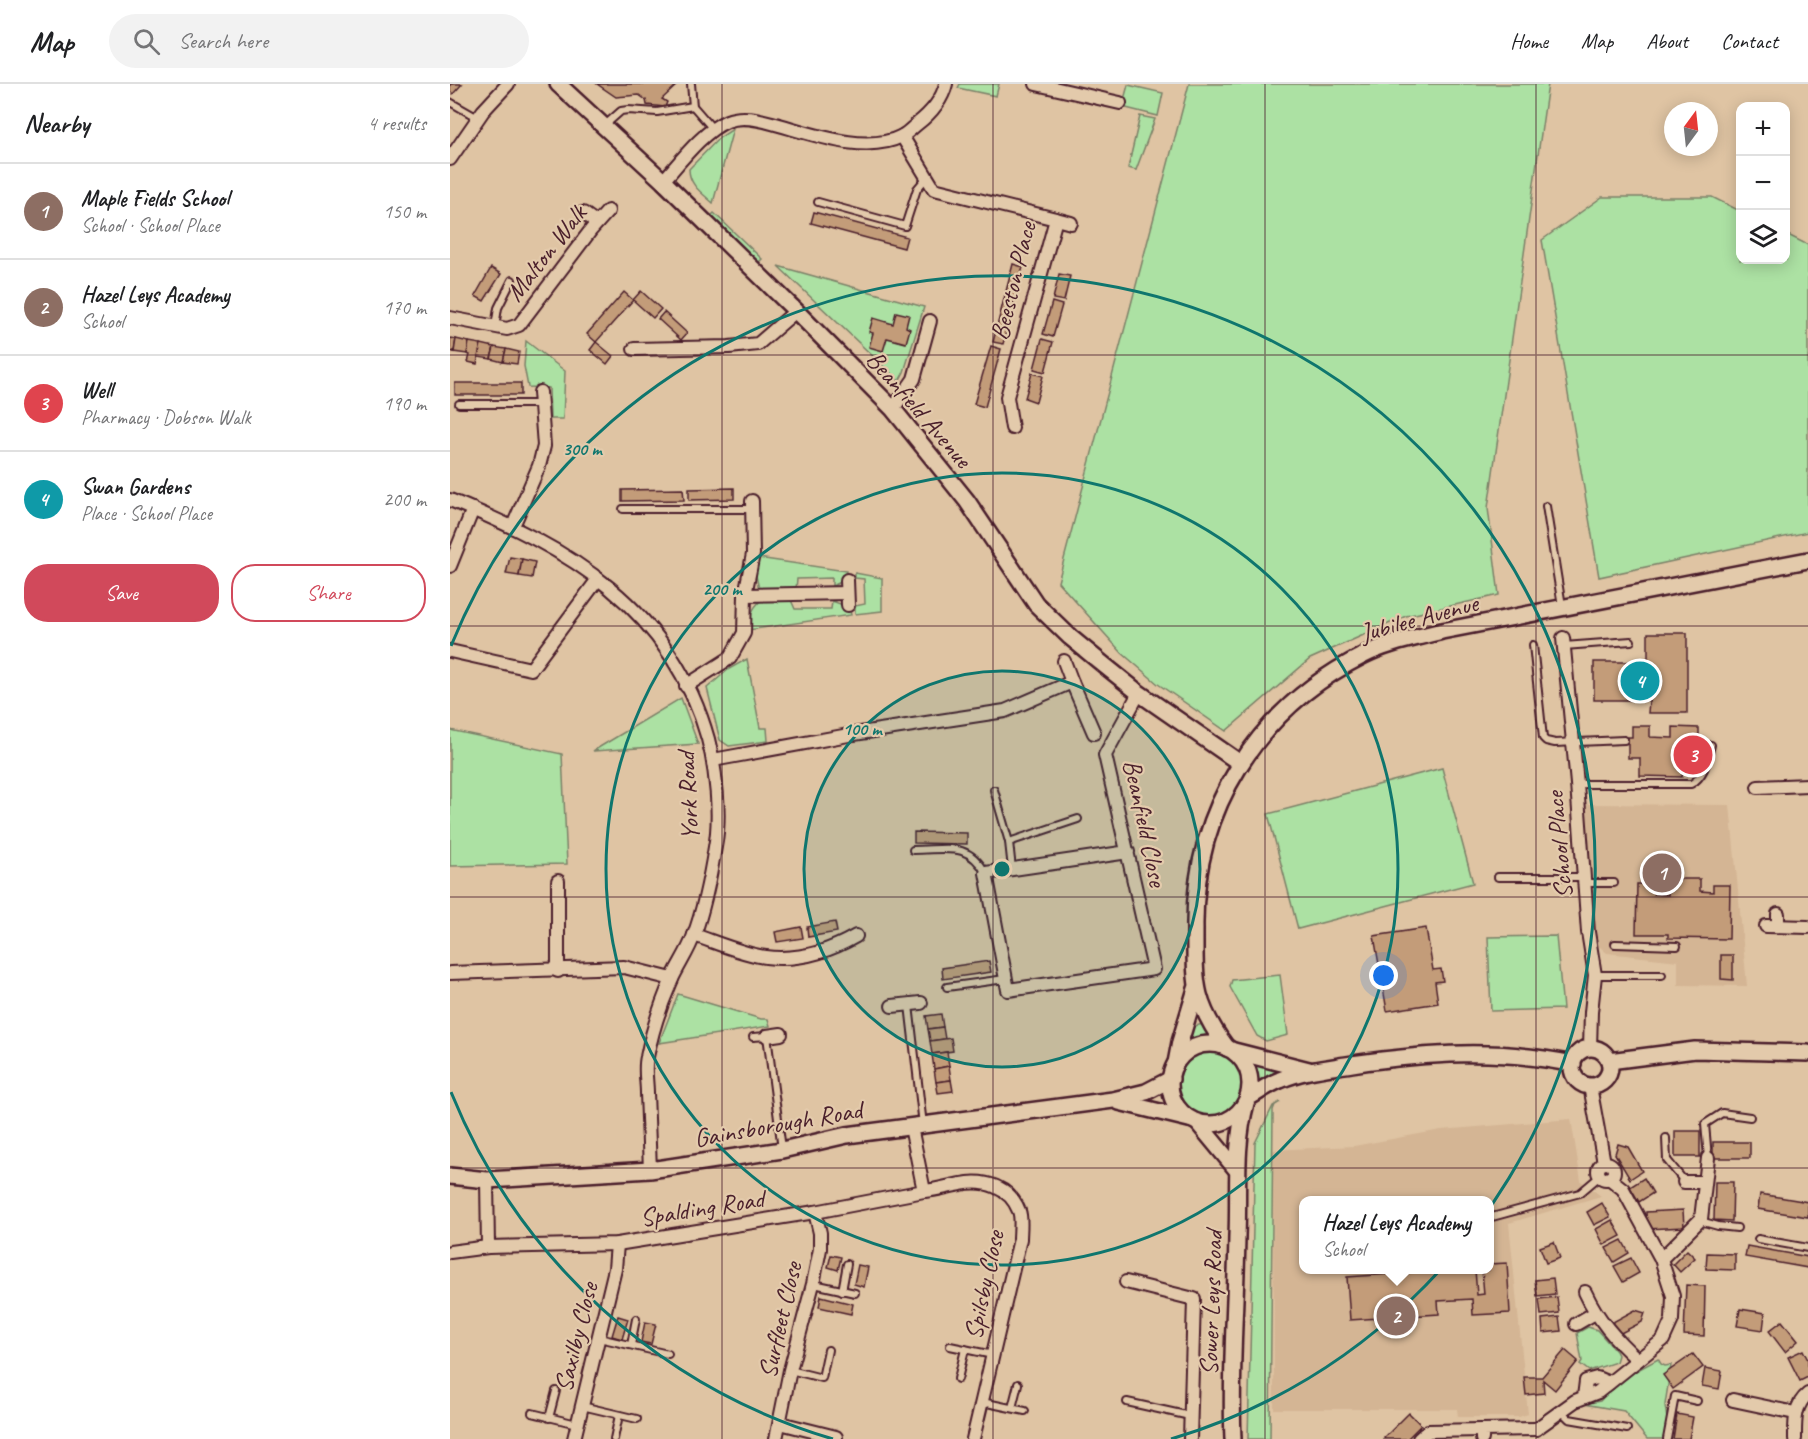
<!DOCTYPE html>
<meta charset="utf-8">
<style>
body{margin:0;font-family:Caveat,sans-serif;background:#f2f2f2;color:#202124}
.controls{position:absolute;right:18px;top:18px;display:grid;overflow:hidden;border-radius:12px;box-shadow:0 3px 15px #0003}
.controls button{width:54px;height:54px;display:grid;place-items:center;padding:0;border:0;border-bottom:2px solid #e0e0e0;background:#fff;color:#202124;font:30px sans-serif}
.compass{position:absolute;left:1214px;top:18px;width:54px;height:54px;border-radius:50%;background:#fff;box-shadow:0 3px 15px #0003;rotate:15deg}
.you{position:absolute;left:934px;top:892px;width:21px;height:21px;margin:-15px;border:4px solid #fff;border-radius:50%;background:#1a73e8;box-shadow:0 0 0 9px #1a73e833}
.badge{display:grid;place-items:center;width:39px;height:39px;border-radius:50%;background:#d1495b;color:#fff;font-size:20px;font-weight:700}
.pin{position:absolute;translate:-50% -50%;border:3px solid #fff;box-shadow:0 2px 6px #0006}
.popup{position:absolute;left:849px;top:1112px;width:195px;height:78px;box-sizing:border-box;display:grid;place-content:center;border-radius:12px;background:#fff;filter:drop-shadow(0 2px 4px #0005);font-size:20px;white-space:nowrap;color:#757577}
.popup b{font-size:22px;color:#202124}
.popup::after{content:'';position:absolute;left:50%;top:100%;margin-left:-12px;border:12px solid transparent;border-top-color:#fff}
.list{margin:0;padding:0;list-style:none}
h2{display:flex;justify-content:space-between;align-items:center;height:78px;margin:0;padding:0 24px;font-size:26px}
h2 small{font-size:20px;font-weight:400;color:#757577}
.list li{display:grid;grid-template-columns:39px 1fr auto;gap:18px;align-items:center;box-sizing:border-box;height:96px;padding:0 24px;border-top:2px solid #e0e0e0}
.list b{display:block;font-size:22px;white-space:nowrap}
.list p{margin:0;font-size:20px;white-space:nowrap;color:#757577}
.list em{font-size:20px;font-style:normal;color:#757577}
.actions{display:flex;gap:12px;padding:18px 24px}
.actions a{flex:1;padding:14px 0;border:2px solid #d1495b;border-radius:24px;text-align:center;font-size:21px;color:#d1495b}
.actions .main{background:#d1495b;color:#fff}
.icon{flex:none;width:33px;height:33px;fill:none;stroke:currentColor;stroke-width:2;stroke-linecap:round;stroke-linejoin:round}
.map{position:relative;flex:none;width:1358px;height:1355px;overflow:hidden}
header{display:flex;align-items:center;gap:36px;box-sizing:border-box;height:84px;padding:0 30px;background:#fff;border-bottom:2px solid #e0e0e0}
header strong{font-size:28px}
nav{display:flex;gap:33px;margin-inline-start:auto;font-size:21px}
.search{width:420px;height:54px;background:#f2f2f2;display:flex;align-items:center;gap:15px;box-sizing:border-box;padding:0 21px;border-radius:33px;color:#757577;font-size:22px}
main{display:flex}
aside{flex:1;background:#fff}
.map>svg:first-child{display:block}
</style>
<header>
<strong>Map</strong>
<div class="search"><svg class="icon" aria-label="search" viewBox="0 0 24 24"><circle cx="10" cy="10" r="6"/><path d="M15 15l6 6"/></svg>Search here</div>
<nav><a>Home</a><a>Map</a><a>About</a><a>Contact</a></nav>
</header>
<main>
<aside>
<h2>Nearby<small>4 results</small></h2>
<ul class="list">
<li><span class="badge" style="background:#8d6e63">1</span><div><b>Maple Fields School</b><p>School · School Place</p></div><em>150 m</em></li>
<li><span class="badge" style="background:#8d6e63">2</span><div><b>Hazel Leys Academy</b><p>School</p></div><em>170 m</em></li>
<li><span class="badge" style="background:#e0444e">3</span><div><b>Well</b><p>Pharmacy · Dobson Walk</p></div><em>190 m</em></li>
<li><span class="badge" style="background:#0f9aa8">4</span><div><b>Swan Gardens</b><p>Place · School Place</p></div><em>200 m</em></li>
</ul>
<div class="actions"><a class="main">Save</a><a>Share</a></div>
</aside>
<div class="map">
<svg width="1358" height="1355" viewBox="0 0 1358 1355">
<rect width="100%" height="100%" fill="#dfc4a3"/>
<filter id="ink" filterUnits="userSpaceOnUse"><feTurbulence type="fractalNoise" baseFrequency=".0167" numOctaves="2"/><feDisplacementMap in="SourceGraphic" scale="12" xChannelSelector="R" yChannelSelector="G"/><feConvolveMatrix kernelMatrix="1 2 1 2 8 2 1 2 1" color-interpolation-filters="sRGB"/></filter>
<g filter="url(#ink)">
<g fill="#d4b594" fill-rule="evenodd">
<polygon points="1131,720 1280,721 1297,902 1228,901 1228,877 1157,869 1144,858"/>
<path d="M1121,1035l10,62 20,15 -92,27 19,191 -9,3h-61l-1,-8h-183l-1,-259 81,-4 87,-16zM853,1116h186v70h-186z"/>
</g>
<g fill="#ace1a3" stroke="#7b8067" stroke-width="1.5">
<polygon points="510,0 549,0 546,12 508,4"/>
<polygon points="739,0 1098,0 1038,424 1049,511 956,532 860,575 776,647 708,600 672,569 608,498"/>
<polygon points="678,1 713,9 708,32 672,23"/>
<polygon points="690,32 705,35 686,86 678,84"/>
<path d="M283,45l-20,74c-11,-10 -24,-18 -24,-34l30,-31z"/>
<polygon points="1152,113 1262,113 1290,127 1290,176 1336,176 1336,150 1358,161 1358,448 1149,493 1092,156"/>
<polygon points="264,129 312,175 308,179 260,133"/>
<polygon points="328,182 474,223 454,288 449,297"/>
<polygon points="76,257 115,287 113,335 100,335 99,304 78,303 74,282"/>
<polygon points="308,474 396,487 391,498 382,502 382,494 347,495 346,505 309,505 306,492"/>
<polygon points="405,489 432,494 432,527 405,530 405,522 415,520 414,495 405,494"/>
<path d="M341,516l4,9h36l1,-8 17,6 2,8 -103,15c0,-11 4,-21 12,-29z"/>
<polygon points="297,575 310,644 317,644 318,657 279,662 270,656 257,604 279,585"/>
<polygon points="231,614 248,660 143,667"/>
<polygon points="0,646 112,670 117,780 0,782"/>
<polygon points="992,684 1023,799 848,845 818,730"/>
<polygon points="1106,852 1113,925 1041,927 1038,853"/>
<polygon points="830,891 838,951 816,957 807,952 780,903 782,896"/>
<polygon points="228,910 311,935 318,935 320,942 209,959"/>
<polygon points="753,940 760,953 744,956 737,960 739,941 745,942"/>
<circle cx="760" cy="1001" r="33"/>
<polygon points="802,977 827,982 827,992 807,1001"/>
<polygon points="830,1018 825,1021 823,1026 820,1355 798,1355 805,1059 823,1022"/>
<polygon points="1138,1243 1147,1246 1166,1267 1168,1271 1166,1278 1139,1287 1130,1280 1132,1277 1127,1249"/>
<polygon points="1208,1275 1211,1280 1215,1282 1221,1281 1215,1321 1218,1342 1213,1355 1197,1355 1174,1327 1134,1320 1150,1317 1169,1296"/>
</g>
<g fill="#c39c79" stroke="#4a1f2b" stroke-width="1.5">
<polygon points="0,0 12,0 3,10 0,7"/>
<polygon points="228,0 212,15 217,18 215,23 197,21 196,16 189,11 166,13 147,0"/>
<polygon points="364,128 457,153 454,164 361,139"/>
<polygon points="563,180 573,183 553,260 543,258"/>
<polygon points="41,184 51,190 34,217 25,212"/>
<polygon points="609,190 620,192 614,217 603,215"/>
<polygon points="191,207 211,225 203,234 183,216"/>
<polygon points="174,208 183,216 146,258 137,250"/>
<polygon points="602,218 612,221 603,253 593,250"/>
<polygon points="214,228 237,249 231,256 208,235"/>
<polygon points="446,228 459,231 456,243 460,245 456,259 437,254 433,267 419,263 423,249 419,248 423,234 443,240"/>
<polygon points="0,254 6,255 4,268 0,267"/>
<polygon points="6,255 19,258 17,270 4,268"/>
<polygon points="592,255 603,258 595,288 584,285"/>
<polygon points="19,258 31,260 27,280 18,278 20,271 17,270"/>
<polygon points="146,258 163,272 157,280 140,266"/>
<polygon points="31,260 44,263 41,275 28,273"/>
<polygon points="541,262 551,265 535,323 524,320"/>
<polygon points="44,263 56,265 53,278 41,275"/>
<polygon points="56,265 69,268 67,280 53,278"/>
<polygon points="582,289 593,292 586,318 575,314"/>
<rect x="5" y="299" width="66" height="12"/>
<polygon points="284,404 284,415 239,416 239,405"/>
<polygon points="233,405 234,416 172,417 172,406"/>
<polygon points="60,473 72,475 69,492 56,490"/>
<polygon points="72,475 85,478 82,494 69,492"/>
<polygon points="1198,549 1237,549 1237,629 1198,629 1199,616 1144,616 1144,578 1198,578"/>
<polygon points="1182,642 1200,642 1200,653 1223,654 1223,643 1249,644 1249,676 1241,676 1240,685 1233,685 1232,693 1190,692 1190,674 1178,674 1178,653 1182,653"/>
<polygon points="464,748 517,749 517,760 464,759"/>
<polygon points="1218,795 1250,795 1250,807 1263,808 1263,801 1280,801 1279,855 1218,854 1218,850 1186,850 1187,800 1204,800 1204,810 1218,811"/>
<polygon points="385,838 387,848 358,853 357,843"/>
<polygon points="351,843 353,854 327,858 325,848"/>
<polygon points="976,844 983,886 991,885 993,897 985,898 988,919 937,927 924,852"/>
<polygon points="1271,871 1283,871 1283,896 1271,895"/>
<polygon points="539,877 541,888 493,895 492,884"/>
<polygon points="491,930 493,943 478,945 476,932"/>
<polygon points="493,943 495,955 480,957 478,945"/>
<polygon points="501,954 503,967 482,970 480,957"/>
<polygon points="497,968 499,982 484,985 482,970"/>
<polygon points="499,982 501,996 486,998 484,985"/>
<polygon points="501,996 503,1007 488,1009 486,998"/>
<rect x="1225" y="1047" width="25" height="26"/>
<rect x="1263" y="1058" width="37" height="16"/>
<polygon points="1168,1060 1178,1063 1192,1087 1180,1095 1165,1070"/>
<polygon points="1194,1094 1203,1109 1189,1118 1180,1103"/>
<polygon points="1265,1098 1283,1098 1282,1137 1264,1136"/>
<polygon points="1310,1110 1358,1118 1358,1133 1308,1125"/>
<polygon points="1152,1119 1160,1133 1144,1141 1137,1128"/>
<polygon points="1233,1126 1234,1143 1197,1145 1196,1128"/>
<polygon points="1162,1136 1171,1152 1154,1161 1146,1145"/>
<polygon points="1172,1156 1179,1169 1164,1178 1156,1164"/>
<polygon points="1104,1158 1110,1174 1096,1179 1090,1163"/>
<polygon points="1297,1162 1358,1173 1358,1184 1295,1173"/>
<polygon points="1237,1166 1245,1174 1230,1188 1223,1180"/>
<polygon points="1257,1169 1285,1170 1285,1186 1256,1185"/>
<polygon points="381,1171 391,1173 388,1186 378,1183"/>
<polygon points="1181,1174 1189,1189 1173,1198 1164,1182"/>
<polygon points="1057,1179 1060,1229 1023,1231 1022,1215 988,1217 989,1230 900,1236 897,1193 954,1189 954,1186 1025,1186 1027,1211 1034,1210 1032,1186 1039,1186 1039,1180"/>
<polygon points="408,1181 418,1183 414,1203 404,1200"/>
<polygon points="1103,1194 1105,1210 1087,1212 1085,1196"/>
<polygon points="1236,1201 1255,1202 1254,1252 1234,1251"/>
<polygon points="371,1212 403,1220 401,1230 369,1223"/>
<polygon points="1107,1213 1109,1229 1091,1231 1089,1215"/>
<polygon points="1290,1225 1315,1229 1313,1246 1287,1242"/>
<polygon points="1185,1226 1195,1229 1192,1238 1167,1251 1161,1239"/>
<polygon points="168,1232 178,1235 172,1255 162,1252"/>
<polygon points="1109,1233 1111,1247 1093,1249 1092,1235"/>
<polygon points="1332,1237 1348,1257 1335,1268 1319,1247"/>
<polygon points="195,1238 206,1240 201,1260 191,1258"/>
<polygon points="1115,1266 1128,1277 1105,1306 1093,1296 1094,1309 1076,1311 1074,1293 1092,1293"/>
<polygon points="1353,1266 1358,1276 1358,1293 1350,1297 1338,1273"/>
<polygon points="1243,1270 1253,1283 1223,1305 1213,1291"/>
<polygon points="1255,1284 1272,1287 1269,1305 1252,1302"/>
<polygon points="959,1329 971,1341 957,1355 933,1355"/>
<polygon points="1227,1330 1243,1333 1239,1355 1223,1355"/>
</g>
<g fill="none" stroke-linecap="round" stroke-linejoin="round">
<g stroke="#4a1f2b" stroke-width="10">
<g id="service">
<polyline points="241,0 243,22 263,45"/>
<polyline points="0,18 28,34"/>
<polyline points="154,42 171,27 178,26 207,28 243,22"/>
<polyline points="368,118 455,142 467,105 477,93"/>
<polyline points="45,243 48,224 62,196"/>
<polyline points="9,320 90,320"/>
<polyline points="1096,422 1112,522"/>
<polyline points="173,425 302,425"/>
<polyline points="1083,561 1093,654 1096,657 1105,659 1174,656"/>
<polyline points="1114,562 1181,557"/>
<path d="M1127,700h114c14,-8 16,-23 20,-39"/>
<polyline points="544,706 559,758 562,785"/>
<polyline points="559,758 628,735"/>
<path d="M463,766c34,0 54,-9 73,23"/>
<polyline points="1048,793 1134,793"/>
<polyline points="1135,799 1164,799"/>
<polyline points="1165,860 1227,862"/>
<polyline points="1145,891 1212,891"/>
<polyline points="497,903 555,895"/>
<polyline points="459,921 473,1041"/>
<polyline points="303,953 317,952 332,1065"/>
<polyline points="1216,1054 1217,1076 1234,1097"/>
<polyline points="1258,1074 1255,1040 1272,1029 1300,1033"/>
<polyline points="1042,1133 1130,1109 1150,1092"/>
<polyline points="1250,1137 1268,1142 1287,1144"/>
<polyline points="1308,1155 1358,1164"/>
<polyline points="364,1200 405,1209"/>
<polyline points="392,1207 397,1180"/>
<polyline points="149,1254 218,1270"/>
<polyline points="181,1261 186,1235"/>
<polyline points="500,1262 543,1271"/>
<polyline points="340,1286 372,1294 378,1266"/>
<polyline points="508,1295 515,1265"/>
<polyline points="532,1318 575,1327"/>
<polyline points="677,1318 740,1332"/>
<polyline points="132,1322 187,1335"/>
<polyline points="562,1324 568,1300"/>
<polyline points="1111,1327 1119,1335 1177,1345"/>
<polyline points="82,1329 127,1340"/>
<polyline points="99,1334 106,1307"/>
<polyline points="164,1355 169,1331"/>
<polyline points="1217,1355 1225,1312 1247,1317"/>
</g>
</g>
<g stroke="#4a1f2b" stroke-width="16">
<g id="minor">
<polyline points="586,0 670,19"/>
<polyline points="452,52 484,105 606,135 557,313 562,344"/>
<polyline points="0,75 33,27 58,0"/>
<path d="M213,97c17,-19 40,-50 64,-60 14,-6 31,-2 45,2 38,10 93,32 130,13 6,-3 10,-8 15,-12 13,-10 25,-24 29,-40"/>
<polyline points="133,129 147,139"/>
<polyline points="606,135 621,139"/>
<polyline points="0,234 57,245 69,241 141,146 158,127"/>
<polyline points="184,265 279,263 308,260 346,227"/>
<polyline points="443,325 464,295 480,237"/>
<path d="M0,416c119,48 221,107 258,239 8,30 13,77 7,108 -4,25 -12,64 -21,88 -5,15 -15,29 -22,44 -11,25 -20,52 -25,78 -3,11 0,25 0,36 1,26 2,51 3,77"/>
<polyline points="63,442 89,382 94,362 90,308"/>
<polyline points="0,482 23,425"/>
<polyline points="397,496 398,521"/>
<polyline points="295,511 397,509"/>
<polyline points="1113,554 1127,700 1138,848 1145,891 1141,928 1140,964"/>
<polyline points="0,567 81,585 148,495"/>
<polyline points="614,577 622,598"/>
<polyline points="236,602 280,574 294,549 295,511 303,470 302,417"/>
<polyline points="263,676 404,650 555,627 622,598 644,649"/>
<polyline points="1308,703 1358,701"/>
<polyline points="678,768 536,789 558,906 704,885 655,671 689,609"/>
<polyline points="1316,842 1358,843"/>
<polyline points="1328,842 1328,830"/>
<path d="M244,851c21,7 51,20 72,22 32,4 64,-6 90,-21"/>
<polyline points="108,887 108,797"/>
<polyline points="0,889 174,883 222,895"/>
<polyline points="442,922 471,919"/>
<polyline points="317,952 331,950"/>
<polyline points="1140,1002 1154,1079"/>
<circle cx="1156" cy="1087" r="8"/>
<polyline points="37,1096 38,1163 167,1160 365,1128 474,1107 461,1043"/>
<polyline points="1234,1098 1255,1098"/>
<path d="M474,1107c13,-1 25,-5 37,-7 24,-5 49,3 58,27 3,7 1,20 1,28l-47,200"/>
<polyline points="0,1168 38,1163"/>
<polyline points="1211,1175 1251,1135 1258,1074"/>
<polyline points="676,1198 744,1215 740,1355"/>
<path d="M1135,1208c13,28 30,47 53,68"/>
<polyline points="1126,1240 1145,1229"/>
<polyline points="1134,1313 1136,1297 1147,1294 1159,1299"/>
<polyline points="1283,1316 1345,1329"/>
<polyline points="330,1339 386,1353"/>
<polyline points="1086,1345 1125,1317 1148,1308 1213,1256 1222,1236 1223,1212 1211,1175 1173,1105 1159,1094"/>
<polyline points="124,1355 165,1185 167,1160"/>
<polyline points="326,1355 340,1286 363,1200 370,1165 370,1149 365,1128"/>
<polyline points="969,1355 978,1347 1032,1346"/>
<polyline points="1032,1355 1032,1346 1086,1345"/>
<path d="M1345,1355c0,-17 -1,-34 13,-45"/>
</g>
</g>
<g stroke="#4a1f2b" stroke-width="20">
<g id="tertiary">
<polyline points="108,0 213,97 346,227 443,325 517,417 586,520 620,553 654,581 689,609 790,679"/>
<circle cx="760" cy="1000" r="40"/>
<path d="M777,964c-34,-46 -32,-65 -32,-119 -2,-120 63,-221 169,-274 24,-12 52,-17 78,-24l366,-71"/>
<circle cx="1141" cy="983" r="19"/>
<polyline points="784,967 859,986"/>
<polyline points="1159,977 1245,966 1358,969"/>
<polyline points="726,979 730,958 746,905"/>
<path d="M798,1014c11,-6 21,-14 32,-18 23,-10 48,-12 72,-16 74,-11 147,-16 221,0"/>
<polyline points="669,1018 739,1035"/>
<polyline points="748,1039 786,1085"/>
<polyline points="0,1092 37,1096 200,1086 332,1066 397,1051 663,1016 696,1008 721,995"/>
<path d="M783,1355c-3,-67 3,-136 4,-203 2,-45 -3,-89 9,-133"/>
</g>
</g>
<use href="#service" stroke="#e3caab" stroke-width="6"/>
<use href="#minor" stroke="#e3caab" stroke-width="12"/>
<use href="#tertiary" stroke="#e3caab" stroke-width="15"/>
</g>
</g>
<path fill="none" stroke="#4a1f2b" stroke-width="1.5" stroke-opacity="0.55" d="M272,0v1355M543,0v1355M815,0v1355M1086,0v1355M0,271h1358M0,542h1358M0,813h1358M0,1084h1358"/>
<circle cx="552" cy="785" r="198" fill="#0f766e" fill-opacity=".12"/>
<g fill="none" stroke="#0f766e" stroke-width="3">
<circle cx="552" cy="785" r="198"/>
<circle cx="552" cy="785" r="396"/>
<path d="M383 1355A594 594 0 0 1 1 1008M1 562A594 594 0 1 1 721 1355"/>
</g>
<g text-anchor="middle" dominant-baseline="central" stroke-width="4.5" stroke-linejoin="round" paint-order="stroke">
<g font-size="26" fill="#4a1f2b" stroke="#e3caab">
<text transform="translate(96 169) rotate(-52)">Malton Walk</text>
<text transform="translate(563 197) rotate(-76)">Beeston Place</text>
<text transform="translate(469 325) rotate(49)">Beanfield Avenue</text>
<text transform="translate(969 534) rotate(-15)">Jubilee Avenue</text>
<text transform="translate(238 712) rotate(-93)">York Road</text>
<text transform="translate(695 739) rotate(78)">Beanfield Close</text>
<text transform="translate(1109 761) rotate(-95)">School Place</text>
<text transform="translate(328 1040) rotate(-10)">Gainsborough Road</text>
<text transform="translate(252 1124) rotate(-9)">Spalding Road</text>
<text transform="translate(534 1201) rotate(-78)">Spilsby Close</text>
<text transform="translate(761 1219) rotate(-88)">Sower Leys Road</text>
<text transform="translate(330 1236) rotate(-77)">Surfleet Close</text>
<text transform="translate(126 1253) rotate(-76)">Saxilby Close</text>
</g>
</g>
<circle cx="552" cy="785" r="9" fill="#0f766e" stroke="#e3caab" stroke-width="3"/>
<g font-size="18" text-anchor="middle" font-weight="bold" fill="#0f766e" stroke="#e3caab" stroke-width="4.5" stroke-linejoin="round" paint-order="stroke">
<text x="132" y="371">300 m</text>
<text x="272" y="511">200 m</text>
<text x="412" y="651">100 m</text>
</g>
</svg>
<div class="controls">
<button>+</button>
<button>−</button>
<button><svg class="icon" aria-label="layers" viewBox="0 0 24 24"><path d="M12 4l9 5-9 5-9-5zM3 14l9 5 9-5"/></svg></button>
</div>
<svg class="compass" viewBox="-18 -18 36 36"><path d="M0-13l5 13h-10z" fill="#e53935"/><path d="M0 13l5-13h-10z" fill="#757577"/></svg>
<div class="you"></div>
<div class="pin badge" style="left:1212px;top:789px;background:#8d6e63">1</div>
<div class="pin badge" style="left:946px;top:1232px;background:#8d6e63">2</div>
<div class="popup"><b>Hazel Leys Academy</b>School</div>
<div class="pin badge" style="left:1243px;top:671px;background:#e0444e">3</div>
<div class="pin badge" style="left:1190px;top:597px;background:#0f9aa8">4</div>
</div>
</main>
